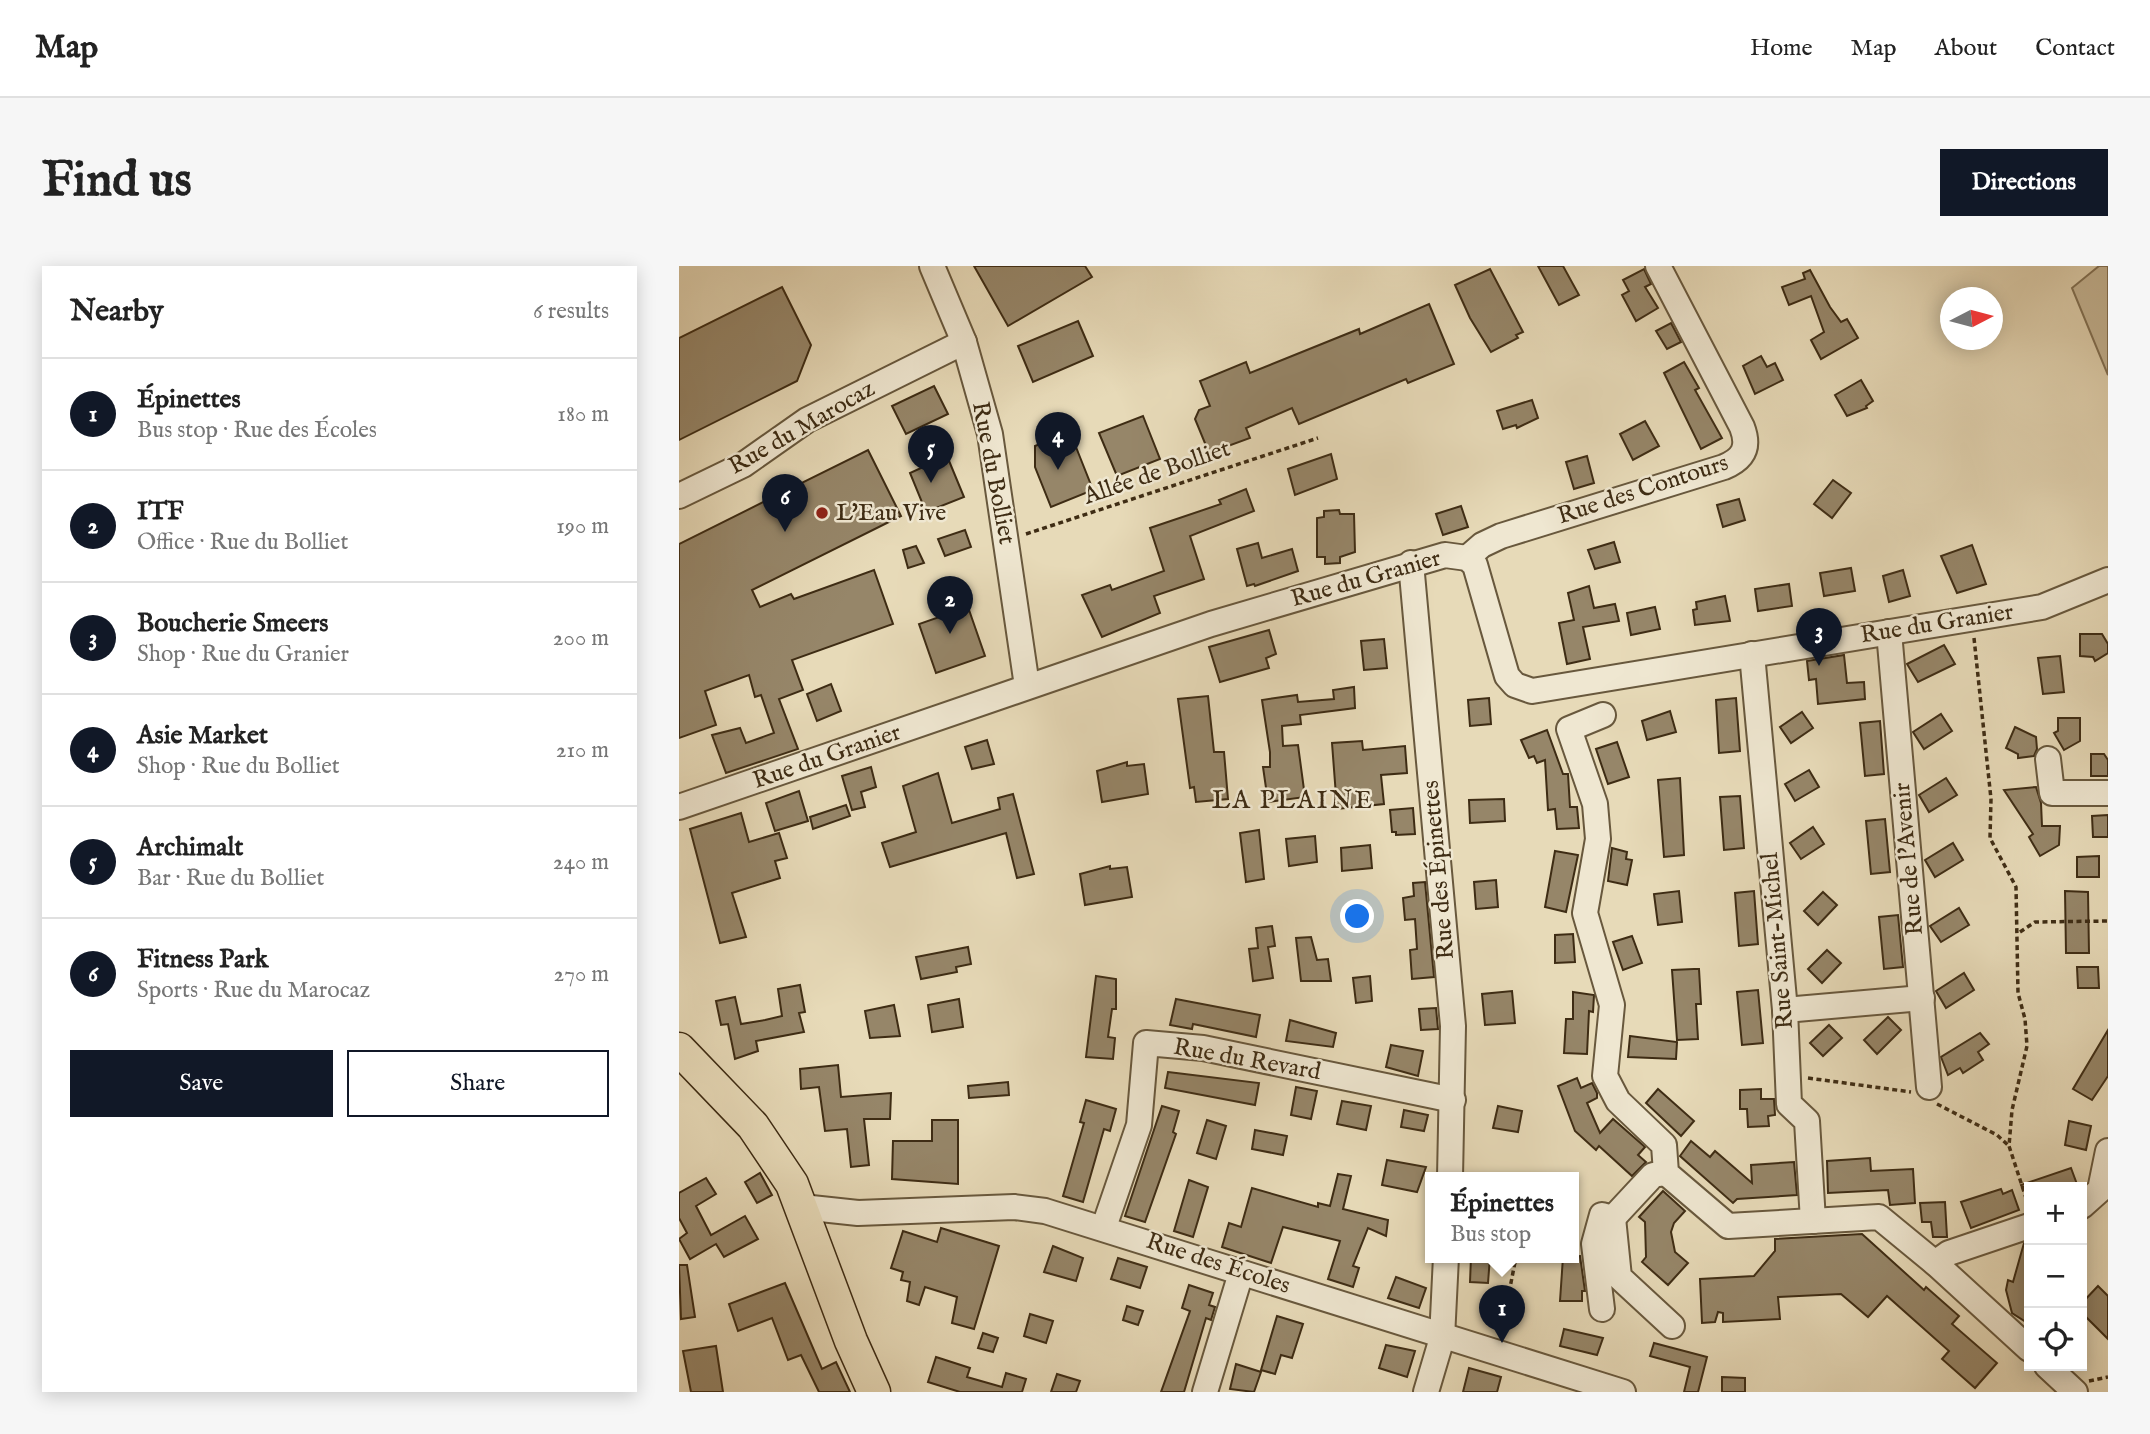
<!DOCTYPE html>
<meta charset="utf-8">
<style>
body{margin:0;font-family:"IM FELL English",serif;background:#f6f6f6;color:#222}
.controls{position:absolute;right:21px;bottom:21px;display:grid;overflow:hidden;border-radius:0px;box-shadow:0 4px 18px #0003}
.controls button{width:63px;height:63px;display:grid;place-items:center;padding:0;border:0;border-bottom:2px solid #e0e0e0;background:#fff;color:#222;font:35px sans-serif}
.compass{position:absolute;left:1261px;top:21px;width:63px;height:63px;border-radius:50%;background:#fff;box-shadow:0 4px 18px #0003;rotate:84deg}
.you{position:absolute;left:679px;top:651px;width:24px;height:24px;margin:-18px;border:5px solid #fff;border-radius:50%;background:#1a73e8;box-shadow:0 0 0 10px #1a73e833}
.badge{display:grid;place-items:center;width:46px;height:46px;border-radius:50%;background:#111827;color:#fff;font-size:23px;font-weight:700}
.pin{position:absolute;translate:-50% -58px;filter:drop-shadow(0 2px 4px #0008)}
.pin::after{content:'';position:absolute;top:37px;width:24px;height:21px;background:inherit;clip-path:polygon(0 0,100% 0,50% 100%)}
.popup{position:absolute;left:746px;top:906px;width:154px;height:91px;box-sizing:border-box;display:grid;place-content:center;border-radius:0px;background:#fff;filter:drop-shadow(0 2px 5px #0005);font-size:23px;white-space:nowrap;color:#767676}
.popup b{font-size:26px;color:#222}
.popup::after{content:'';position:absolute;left:50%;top:100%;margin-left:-14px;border:14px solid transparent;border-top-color:#fff}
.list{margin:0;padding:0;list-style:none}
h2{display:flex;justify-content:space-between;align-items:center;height:91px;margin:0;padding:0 28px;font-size:30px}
h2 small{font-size:23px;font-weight:400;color:#767676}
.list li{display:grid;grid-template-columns:46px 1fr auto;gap:21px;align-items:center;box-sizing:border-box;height:112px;padding:0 28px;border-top:2px solid #e0e0e0}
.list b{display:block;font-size:26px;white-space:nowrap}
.list p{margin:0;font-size:23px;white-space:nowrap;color:#767676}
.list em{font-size:23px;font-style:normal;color:#767676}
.actions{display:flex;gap:14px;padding:21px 28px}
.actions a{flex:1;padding:16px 0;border:2px solid #111827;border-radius:0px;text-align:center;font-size:24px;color:#111827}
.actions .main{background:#111827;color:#fff}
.icon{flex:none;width:38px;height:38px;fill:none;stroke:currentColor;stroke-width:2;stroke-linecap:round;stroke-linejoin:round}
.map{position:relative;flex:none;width:1429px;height:1126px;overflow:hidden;border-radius:0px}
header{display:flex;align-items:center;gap:42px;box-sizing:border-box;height:98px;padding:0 35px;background:#fff;border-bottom:2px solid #e0e0e0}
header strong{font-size:33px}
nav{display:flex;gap:38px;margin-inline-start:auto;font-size:24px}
.intro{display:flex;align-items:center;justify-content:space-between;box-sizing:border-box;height:168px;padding:0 42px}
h1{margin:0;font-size:49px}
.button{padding:18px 32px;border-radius:0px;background:#111827;color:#fff;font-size:24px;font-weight:700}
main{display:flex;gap:42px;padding:0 42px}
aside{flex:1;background:#fff;border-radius:0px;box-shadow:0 4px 18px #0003}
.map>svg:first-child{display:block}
</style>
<header>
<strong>Map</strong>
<nav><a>Home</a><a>Map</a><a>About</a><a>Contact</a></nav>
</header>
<div class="intro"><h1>Find us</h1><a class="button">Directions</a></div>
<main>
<aside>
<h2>Nearby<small>6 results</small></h2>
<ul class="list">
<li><span class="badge">1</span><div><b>Épinettes</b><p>Bus stop · Rue des Écoles</p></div><em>180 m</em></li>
<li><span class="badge">2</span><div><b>ITF</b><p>Office · Rue du Bolliet</p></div><em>190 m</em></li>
<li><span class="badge">3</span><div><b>Boucherie Smeers</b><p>Shop · Rue du Granier</p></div><em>200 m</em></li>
<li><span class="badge">4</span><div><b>Asie Market</b><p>Shop · Rue du Bolliet</p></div><em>210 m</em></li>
<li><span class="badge">5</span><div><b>Archimalt</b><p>Bar · Rue du Bolliet</p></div><em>240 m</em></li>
<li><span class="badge">6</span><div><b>Fitness Park</b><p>Sports · Rue du Marocaz</p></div><em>270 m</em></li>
</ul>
<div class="actions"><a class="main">Save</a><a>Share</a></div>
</aside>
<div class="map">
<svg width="1429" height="1126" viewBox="0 0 1429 1126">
<rect width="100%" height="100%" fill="#e7dab8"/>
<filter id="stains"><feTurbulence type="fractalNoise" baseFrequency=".00286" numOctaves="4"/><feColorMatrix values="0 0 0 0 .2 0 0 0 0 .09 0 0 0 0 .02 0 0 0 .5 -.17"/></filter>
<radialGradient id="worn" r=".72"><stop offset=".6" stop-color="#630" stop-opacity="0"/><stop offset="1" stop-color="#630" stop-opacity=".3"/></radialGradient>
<polygon fill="#cabc9c" stroke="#847458" stroke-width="2" points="1420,0 1429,0 1429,109 1393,22"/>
<g fill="#968669" stroke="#3e2c14" stroke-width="2">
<polygon points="295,0 406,0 413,11 329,60"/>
<polygon points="859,0 884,0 900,29 880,39"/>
<polygon points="811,3 844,66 837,69 839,72 812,86 791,52 776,19"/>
<polygon points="965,3 972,18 966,21 979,42 957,55 943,29 950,25 944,14"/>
<polygon points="1131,4 1151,41 1162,56 1168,53 1179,72 1142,93 1132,74 1145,66 1132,30 1110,39 1103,21 1126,13 1124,7"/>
<polygon points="103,21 132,79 118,115 0,174 0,72"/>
<polygon points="750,38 775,98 729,117 727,113 620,158 613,142 567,162 571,172 530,187 516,153 520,144 531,140 521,115 567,96 571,107 680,63 681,68"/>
<polygon points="399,55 414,90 354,116 339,80"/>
<polygon points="992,57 1002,76 988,83 977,65"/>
<polygon points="1082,90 1088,101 1096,97 1104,114 1076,128 1064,100"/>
<polygon points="1005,96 1020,122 1016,124 1043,172 1022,183 985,107"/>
<polygon points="1182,114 1194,135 1187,140 1188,142 1168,150 1156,129"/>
<polygon points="255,120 269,148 227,168 213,140"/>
<polygon points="853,134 859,152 838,162 837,159 824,163 818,145"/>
<polygon points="464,150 481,193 438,210 420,167"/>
<polygon points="966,155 980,180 954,194 941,168"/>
<polygon points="391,166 414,224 372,241 356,201 356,180"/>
<polygon points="189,184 222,250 73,324 81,341 112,328 115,333 195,304 214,358 113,394 124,424 100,433 119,483 47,507 33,469 61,462 67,477 95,467 82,429 76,431 70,409 26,425 37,459 0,472 0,278"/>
<polygon points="652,188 658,213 616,229 609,203"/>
<polygon points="268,190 285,231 247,246 231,207"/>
<polygon points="908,190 915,217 895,223 887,196"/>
<polygon points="1154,214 1172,227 1153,252 1135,238"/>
<polygon points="567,223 575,245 511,270 525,313 475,330 481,347 423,371 403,329 431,319 433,324 485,305 471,262 542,238 540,234"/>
<polygon points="1060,233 1066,254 1044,261 1038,239"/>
<polygon points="782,240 789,261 764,269 757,248"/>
<polygon points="660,244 661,248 675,248 676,286 661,291 661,297 646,298 646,291 638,291 638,252 645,251 645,245"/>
<polygon points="286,264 292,281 266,290 259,273"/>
<polygon points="935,276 941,296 916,303 909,284"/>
<polygon points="579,277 583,292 613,283 619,305 576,320 575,318 568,320 558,283"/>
<polygon points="1293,279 1307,318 1278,327 1262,290"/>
<polygon points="237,280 245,297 229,302 224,284"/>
<polygon points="1172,302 1176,325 1145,330 1141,307"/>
<polygon points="1224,304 1231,330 1210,336 1204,310"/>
<polygon points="1110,318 1113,340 1079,345 1076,323"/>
<polygon points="910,320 915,342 936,338 940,355 904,361 911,393 888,398 880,357 895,354 889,327"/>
<polygon points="1046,330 1051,355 1016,359 1014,344 1018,343 1017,336"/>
<polygon points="289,341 306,390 257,407 240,358"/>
<polygon points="976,341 981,363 952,369 948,347"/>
<polygon points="590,364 597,388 587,392 590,402 541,416 530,381"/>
<polygon points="1401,368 1423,368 1429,378 1429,387 1416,395 1414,391 1401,390"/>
<polygon points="705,373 708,402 685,404 682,375"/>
<polygon points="1265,379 1276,398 1239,416 1228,398"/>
<polygon points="1165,389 1168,417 1185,416 1186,433 1139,438 1137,413 1130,414 1128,395"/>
<polygon points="1381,390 1385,426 1364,428 1359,392"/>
<polygon points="152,418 162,445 138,455 128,428"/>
<polygon points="675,421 676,442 621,449 622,458 603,460 604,480 619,479 626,531 589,536 584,501 591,501 591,486 583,434 618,429 619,436 655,433 654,424"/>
<polygon points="529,430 535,486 545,486 549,533 517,536 515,521 511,522 499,433"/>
<polygon points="810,432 812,458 791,460 789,434"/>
<polygon points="1057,432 1061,485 1040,487 1037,434"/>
<polygon points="991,445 997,466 968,474 963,455"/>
<polygon points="1123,446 1134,462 1112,477 1101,461"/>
<polygon points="1262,448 1273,465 1245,483 1234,466"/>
<polygon points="1379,452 1401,452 1401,475 1385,484 1375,467 1379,465"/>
<polygon points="1201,455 1205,508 1186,510 1181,457"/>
<polygon points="1336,461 1357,471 1358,483 1355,490 1339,492 1339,488 1327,482"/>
<polygon points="868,464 884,508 889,508 891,541 898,541 900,562 878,563 876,543 869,544 866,494 858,497 855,490 850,492 842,474"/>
<polygon points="308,474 315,498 293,503 286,481"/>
<polygon points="683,475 684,484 726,480 728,507 702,509 705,538 658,543 653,477"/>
<polygon points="938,476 950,511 929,518 917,483"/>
<polygon points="1412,488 1425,488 1429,494 1429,510 1412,510"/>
<polygon points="448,496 448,500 465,498 469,528 423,536 418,505"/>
<polygon points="192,501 197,521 182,526 186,541 173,544 163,510"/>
<polygon points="1130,504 1140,521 1116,535 1106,518"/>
<polygon points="259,507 273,557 321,543 319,532 334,528 355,608 338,612 327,567 211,601 203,577 237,566 224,520"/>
<polygon points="1001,512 1005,589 985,591 979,514"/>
<polygon points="1267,512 1278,529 1250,546 1240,529"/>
<polygon points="1357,521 1362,537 1363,560 1381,560 1380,579 1361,590 1350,571 1354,568 1325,524"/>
<polygon points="120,525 129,555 96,565 87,537"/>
<polygon points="1061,530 1065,582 1045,584 1041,531"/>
<polygon points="825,533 826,555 791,557 790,534"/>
<polygon points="167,539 171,550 134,563 131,551"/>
<polygon points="734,542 736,568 717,569 717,566 713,566 711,544"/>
<polygon points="62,547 70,576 100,567 108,592 96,595 101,612 53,627 67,671 41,677 11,563"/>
<polygon points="1429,549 1429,571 1414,571 1413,550"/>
<polygon points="1206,553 1211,606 1192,608 1187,555"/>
<polygon points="1134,561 1145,578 1122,593 1111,577"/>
<polygon points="580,564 585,613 567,616 561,567"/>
<polygon points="636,570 638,596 610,600 607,573"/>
<polygon points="1274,577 1284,594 1256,611 1246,594"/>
<polygon points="691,579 693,602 663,605 662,582"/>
<polygon points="933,582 948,586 947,593 953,594 948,619 929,615"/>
<polygon points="876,585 899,589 887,646 866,641"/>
<polygon points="1420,590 1420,611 1398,611 1398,591"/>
<polygon points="431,600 431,603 448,601 453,631 406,639 401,608"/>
<polygon points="817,614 819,641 797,643 795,616"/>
<polygon points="746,616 755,711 733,713 731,684 738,683 736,653 726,654 724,632 735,630 734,617"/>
<polygon points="1000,625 1003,656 979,659 975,628"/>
<polygon points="1075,625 1079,678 1060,680 1056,627"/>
<polygon points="1386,625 1409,626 1410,687 1387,687"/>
<polygon points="1144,626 1158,639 1139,659 1125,645"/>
<polygon points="1280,642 1290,659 1262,676 1251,660"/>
<polygon points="1219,649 1224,701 1205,703 1200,651"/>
<polygon points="593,660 596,680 589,681 594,712 574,715 570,683 579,682 577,662"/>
<polygon points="894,668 896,696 876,697 876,669"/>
<polygon points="953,670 963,697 944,704 934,676"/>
<polygon points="632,671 638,694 649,693 652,715 622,715 617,672"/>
<polygon points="289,681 292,698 277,701 278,706 242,713 237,691"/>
<polygon points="1148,684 1162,697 1143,717 1129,703"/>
<polygon points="1398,701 1419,701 1420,722 1399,722"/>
<polygon points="1015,703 1020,703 1022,738 1017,738 1019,773 998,774 993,704"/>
<polygon points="1285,707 1295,724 1267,742 1257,725"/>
<polygon points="417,710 437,713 437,743 433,743 429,771 436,772 434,793 407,791"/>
<polygon points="691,710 693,735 677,737 674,712"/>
<polygon points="121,719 126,746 120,747 125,766 77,775 79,785 56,793 49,758 42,759 37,735 56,731 62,758 86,754 103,750 99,723"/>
<polygon points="1079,724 1084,777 1063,779 1058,726"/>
<polygon points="833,725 836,757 806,759 803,728"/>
<polygon points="894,726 915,729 914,746 910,745 908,788 885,787 887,753 894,753"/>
<polygon points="280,733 284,761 253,766 249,739"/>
<polygon points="497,733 581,749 577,771 514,758 513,763 491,759"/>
<polygon points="215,739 221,770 191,772 186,745"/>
<polygon points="757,742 759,763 742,764 740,743"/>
<polygon points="1209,751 1222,764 1198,788 1185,774"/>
<polygon points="611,754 657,767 654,781 607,775"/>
<polygon points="1150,759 1163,772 1144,790 1131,777"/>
<polygon points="1429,764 1429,810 1413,834 1394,823"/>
<polygon points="1301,767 1310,778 1299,786 1304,794 1284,807 1281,802 1269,809 1262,791"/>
<polygon points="951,770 998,776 997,793 949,791"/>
<polygon points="712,779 744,785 739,810 707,801"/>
<polygon points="159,799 162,831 212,827 211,853 185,853 190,899 172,901 168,863 146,865 140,821 122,823 121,803"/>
<polygon points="489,806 580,817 576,839 486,822"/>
<polygon points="898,812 902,822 913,817 918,827 918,832 908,837 921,867 934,853 966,881 959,889 967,896 953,910 920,880 917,884 896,865 879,820"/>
<polygon points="329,816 330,829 290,832 289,820"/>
<polygon points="617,821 638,825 632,853 612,849"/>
<polygon points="979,823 1015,855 1002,870 967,837"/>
<polygon points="1082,823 1082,833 1095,833 1096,849 1089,850 1090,860 1069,861 1068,843 1061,843 1061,824"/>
<polygon points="407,834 437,843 431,865 425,863 404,936 384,930 405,857 401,856"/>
<polygon points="663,835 692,840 687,864 658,858"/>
<polygon points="483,840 500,845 494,866 497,868 466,956 446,950"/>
<polygon points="819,840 843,845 839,866 814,862"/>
<polygon points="725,844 749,849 745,865 722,861"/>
<polygon points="253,854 279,854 279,918 213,913 214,875 253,875"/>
<polygon points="528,854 547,860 537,893 518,887"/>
<polygon points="1390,855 1412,860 1407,884 1386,879"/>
<polygon points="576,864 608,870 604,889 573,883"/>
<polygon points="1012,875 1031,891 1036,885 1073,917 1072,899 1115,896 1118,929 1058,933 1054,937 1001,890"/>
<polygon points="1191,892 1192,905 1234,903 1236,937 1211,939 1209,924 1149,927 1148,895"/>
<polygon points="708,894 747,901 738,926 703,919"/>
<polygon points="1392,902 1399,921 1343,921 1342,919"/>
<polygon points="81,907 93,929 78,937 66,916"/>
<polygon points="659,908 672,910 664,943 709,954 707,970 689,962 674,1000 680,1002 674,1021 649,1013 661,975 604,961 592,997 543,981 550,957 562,961 573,922 639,941 639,937 651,940"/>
<polygon points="27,912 37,928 17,940 32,969 66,950 79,973 45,991 37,978 11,993 0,973 8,967 0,952 0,927"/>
<polygon points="510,914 529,921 514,971 495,965"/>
<polygon points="1322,923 1324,928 1333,924 1340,944 1292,962 1282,936"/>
<polygon points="984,925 1006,945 995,957 992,966 996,986 1009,997 989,1019 963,996 967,991 966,956 960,951"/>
<polygon points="1266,936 1268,971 1254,971 1252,956 1243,956 1241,937"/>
<polygon points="262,962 320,980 295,1063 273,1057 278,1031 246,1021 240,1039 228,1035 231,1016 222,1014 224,1006 212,1002 224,965 258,976"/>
<polygon points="1183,968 1245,1024 1247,1021 1280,1050 1273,1058 1318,1097 1296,1122 1263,1093 1270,1085 1208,1030 1189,1051 1162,1028 1099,1031 1101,1053 1044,1056 1044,1047 1039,1046 1036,1056 1023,1057 1021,1013 1075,1010 1096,985 1096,973"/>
<polygon points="1350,976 1350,1058 1333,1047 1327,1024 1329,1014 1334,1016 1345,977"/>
<polygon points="374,980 404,992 397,1015 365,1006"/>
<polygon points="901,990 906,1025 903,1025 903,1035 881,1035 884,991"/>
<polygon points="792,991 811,991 809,1017 791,1016"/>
<polygon points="439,992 468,1001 461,1022 432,1013"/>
<polygon points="0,999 8,999 16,1051 2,1053"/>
<polygon points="717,1011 747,1022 740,1042 709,1032"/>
<polygon points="106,1017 143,1103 157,1096 171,1126 140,1126 122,1089 109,1094 93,1052 59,1065 50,1038"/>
<polygon points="510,1019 534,1027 530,1039 536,1041 532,1054 527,1052 505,1126 482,1126 511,1045 503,1042"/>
<polygon points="1419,1020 1429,1030 1429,1073 1403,1047 1403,1037"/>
<polygon points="448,1040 464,1045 459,1059 444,1054"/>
<polygon points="351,1048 374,1055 367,1077 345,1070"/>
<polygon points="598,1050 624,1058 613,1092 602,1089 596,1108 582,1104"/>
<polygon points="885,1063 924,1072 918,1089 881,1080"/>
<polygon points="304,1067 319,1072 314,1086 299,1082"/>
<polygon points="975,1077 1028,1091 1019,1126 1005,1126 1011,1101 971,1090"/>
<polygon points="707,1079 736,1085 728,1111 700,1102"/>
<polygon points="37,1080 44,1126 12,1126 4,1085"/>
<polygon points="257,1091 291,1102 288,1111 323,1121 327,1107 347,1113 343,1126 281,1126 249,1116"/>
<polygon points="557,1098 582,1106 575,1126 551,1123"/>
<polygon points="790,1102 822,1111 818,1126 784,1126"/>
<polygon points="378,1108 401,1115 397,1126 372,1126"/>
<polygon points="1043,1111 1066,1112 1066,1126 1043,1126"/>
</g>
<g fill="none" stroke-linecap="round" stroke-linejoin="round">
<g stroke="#68583d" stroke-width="28">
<g id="minor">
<polyline points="253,0 285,76 311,168 348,420"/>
<polyline points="0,230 64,199 128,154 285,76"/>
<path d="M788,292l15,-13 19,-9 223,-69c19,-8 26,-19 18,-40l-84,-161"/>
<polyline points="732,297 774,760 771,911"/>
<polyline points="1210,366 1250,821"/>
<polyline points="1073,388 1106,744 1110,838 1128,855 1134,955"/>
<polyline points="924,449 890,463 916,538 919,573 906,647 933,739 926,810 939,835 985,879 987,907 1049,960 1200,951 1256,997 1350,1083"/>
<polyline points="1369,493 1373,527 1429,527"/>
<polyline points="0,541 532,358 766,289 788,292 796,299 828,410 836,419 853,425 1363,341 1429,314"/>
<polyline points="1106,744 1243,732"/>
<polyline points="1403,940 1421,924 1429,885"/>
<polyline points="123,941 179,947 335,941 366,945 944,1126"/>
<polyline points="934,952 940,1011 993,1060"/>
<polyline points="425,961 460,859 467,777 524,782 774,834"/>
<polyline points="1256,997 1270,987 1350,960"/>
<polyline points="923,1043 915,978 923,949 934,952 974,909 987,907"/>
<polyline points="1368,1100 1396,1126"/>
<polyline points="526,1126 562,1007"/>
<polyline points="747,1126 763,1072 767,991"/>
</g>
</g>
<g stroke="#3e2c14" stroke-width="35">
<polyline id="major" points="0,783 74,860 113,918 172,1075 195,1126"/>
</g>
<g stroke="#3e2c14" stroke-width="3.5" stroke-dasharray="5 3.5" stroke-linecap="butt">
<polyline points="347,268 639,172"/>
<polyline points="1295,372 1312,533 1311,572 1337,621 1339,727 1346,753 1348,780 1333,844 1330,880 1350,941"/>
<polyline points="1341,666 1356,656 1429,655"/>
<polyline points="1129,812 1232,826"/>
<polyline points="1258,838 1318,869 1330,880"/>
<polyline points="822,1068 837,991"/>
<polyline points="1410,1115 1429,1111"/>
</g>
<use href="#minor" stroke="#efe7d1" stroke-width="24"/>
<use href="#major" stroke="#e7dab8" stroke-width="32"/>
</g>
<circle fill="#8f2418" stroke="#efe7d1" stroke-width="2.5" cx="143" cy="247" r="7"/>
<g text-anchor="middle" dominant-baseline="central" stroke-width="5" stroke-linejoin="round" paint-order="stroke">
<g font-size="24" fill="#3e2c14" stroke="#efe7d1">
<text transform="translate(123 162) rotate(-30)">Rue du Marocaz</text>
<text transform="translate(314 207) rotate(79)">Rue du Bolliet</text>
<text transform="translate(478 207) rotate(-19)">Allée de Bolliet</text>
<text transform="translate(964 224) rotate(-18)">Rue des Contours</text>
<text transform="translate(687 313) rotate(-16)">Rue du Granier</text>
<text transform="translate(1258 358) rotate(-9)">Rue du Granier</text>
<text transform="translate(148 491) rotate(-19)">Rue du Granier</text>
<text transform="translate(1230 593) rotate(-95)">Rue de l'Avenir</text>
<text transform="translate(760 604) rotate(-95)">Rue des Épinettes</text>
<text transform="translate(1099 675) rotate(-95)">Rue Saint-Michel</text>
<text transform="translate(568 794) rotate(10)">Rue du Revard</text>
<text transform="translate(539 998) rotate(18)">Rue des Écoles</text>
</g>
<g font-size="24" fill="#3e2c14" stroke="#efe7d1" text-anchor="start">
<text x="157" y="247">L'Eau Vive</text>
</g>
<g font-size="26" letter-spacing="2" fill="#3e2c14" stroke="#efe7d1">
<text x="614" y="534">LA PLAINE</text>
</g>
</g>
<rect width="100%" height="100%" filter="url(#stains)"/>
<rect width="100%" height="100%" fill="url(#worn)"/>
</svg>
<div class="controls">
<button>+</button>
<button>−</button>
<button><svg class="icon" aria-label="locate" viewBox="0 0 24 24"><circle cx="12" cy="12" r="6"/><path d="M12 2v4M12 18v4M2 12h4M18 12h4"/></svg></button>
</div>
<svg class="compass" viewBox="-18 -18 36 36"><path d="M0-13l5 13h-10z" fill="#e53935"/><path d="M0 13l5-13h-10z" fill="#767676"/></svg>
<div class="you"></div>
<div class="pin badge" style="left:823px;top:1077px">1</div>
<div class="popup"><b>Épinettes</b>Bus stop</div>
<div class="pin badge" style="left:271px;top:368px">2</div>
<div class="pin badge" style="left:1140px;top:400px">3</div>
<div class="pin badge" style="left:379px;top:204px">4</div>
<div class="pin badge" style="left:252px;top:217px">5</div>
<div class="pin badge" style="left:106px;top:266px">6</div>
</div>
</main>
